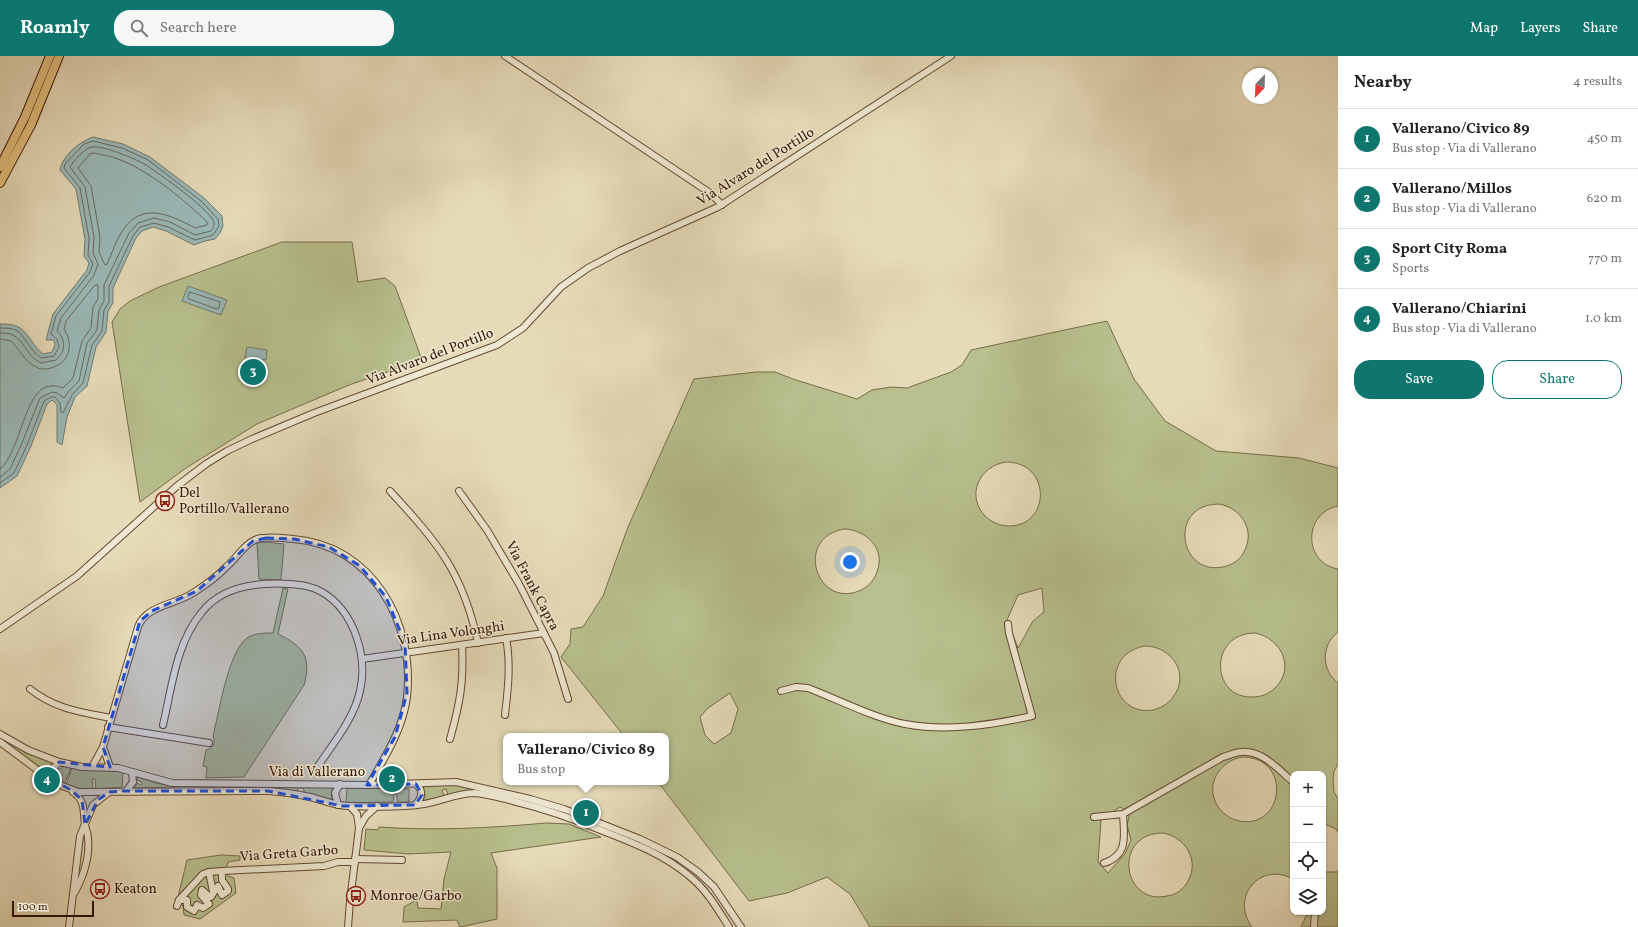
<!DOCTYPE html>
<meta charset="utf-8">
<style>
body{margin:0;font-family:Vollkorn,serif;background:#f6f6f6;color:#222}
.controls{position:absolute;right:12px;bottom:12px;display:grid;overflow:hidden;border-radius:8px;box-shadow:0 1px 3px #0004}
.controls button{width:36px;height:36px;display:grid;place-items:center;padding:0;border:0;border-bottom:1px solid #e0e0e0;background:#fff;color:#222;font:20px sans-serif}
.compass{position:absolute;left:1242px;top:12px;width:36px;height:36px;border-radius:50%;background:#fff;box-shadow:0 1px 3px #0004;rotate:203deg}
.scale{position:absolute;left:12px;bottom:10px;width:82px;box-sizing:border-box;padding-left:4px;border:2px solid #381804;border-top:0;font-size:11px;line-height:14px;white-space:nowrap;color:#381804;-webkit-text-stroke:3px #efe8d2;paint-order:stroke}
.you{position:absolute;left:850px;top:506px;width:14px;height:14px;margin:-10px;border:3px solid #fff;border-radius:50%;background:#1a73e8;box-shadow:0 0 0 6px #1a73e833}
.badge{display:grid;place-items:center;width:26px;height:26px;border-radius:50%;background:#0f766e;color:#fff;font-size:13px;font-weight:700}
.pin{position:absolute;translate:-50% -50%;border:2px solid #fff;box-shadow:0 1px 4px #0006}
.popup{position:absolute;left:503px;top:677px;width:166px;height:52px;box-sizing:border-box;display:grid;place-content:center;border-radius:8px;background:#fff;filter:drop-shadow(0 1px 3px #0005);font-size:13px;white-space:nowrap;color:#767676}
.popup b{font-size:15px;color:#222}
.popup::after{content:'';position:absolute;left:50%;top:100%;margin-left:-8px;border:8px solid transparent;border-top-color:#fff}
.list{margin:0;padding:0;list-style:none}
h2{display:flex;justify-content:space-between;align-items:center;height:52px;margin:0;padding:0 16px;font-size:17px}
h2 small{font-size:13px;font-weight:400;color:#767676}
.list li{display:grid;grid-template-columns:26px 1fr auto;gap:12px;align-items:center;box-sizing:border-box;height:60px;padding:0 16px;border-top:1px solid #e0e0e0}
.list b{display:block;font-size:15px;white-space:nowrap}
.list p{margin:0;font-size:13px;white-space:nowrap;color:#767676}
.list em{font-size:13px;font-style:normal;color:#767676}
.actions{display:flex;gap:8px;padding:12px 16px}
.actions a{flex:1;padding:9px 0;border:1px solid #0f766e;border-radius:16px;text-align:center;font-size:14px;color:#0f766e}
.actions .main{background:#0f766e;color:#fff}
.icon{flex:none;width:22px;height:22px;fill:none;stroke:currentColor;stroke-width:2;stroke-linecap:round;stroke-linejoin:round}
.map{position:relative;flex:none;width:1338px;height:871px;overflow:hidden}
header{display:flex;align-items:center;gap:24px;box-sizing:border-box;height:56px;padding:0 20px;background:#0f766e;color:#fff}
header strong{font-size:19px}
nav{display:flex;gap:22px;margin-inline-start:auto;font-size:14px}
.search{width:280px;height:36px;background:#f6f6f6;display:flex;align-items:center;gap:10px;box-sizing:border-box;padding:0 14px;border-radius:16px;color:#767676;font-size:15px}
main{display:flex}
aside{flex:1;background:#fff}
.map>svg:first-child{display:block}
</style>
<header>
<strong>Roamly</strong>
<div class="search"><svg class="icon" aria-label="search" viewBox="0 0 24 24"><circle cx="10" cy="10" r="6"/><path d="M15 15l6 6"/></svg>Search here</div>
<nav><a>Map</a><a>Layers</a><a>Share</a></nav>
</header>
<main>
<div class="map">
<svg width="1338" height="871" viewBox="0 0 1338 871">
<rect width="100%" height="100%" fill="#e6dbb9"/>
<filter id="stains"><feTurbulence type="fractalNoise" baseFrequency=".005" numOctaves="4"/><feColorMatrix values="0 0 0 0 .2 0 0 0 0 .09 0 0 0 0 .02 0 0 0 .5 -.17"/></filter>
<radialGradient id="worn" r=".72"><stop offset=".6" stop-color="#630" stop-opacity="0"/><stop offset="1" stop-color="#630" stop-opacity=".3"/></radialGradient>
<g fill="#b7c08e" stroke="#786c49" fill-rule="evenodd">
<polygon points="282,186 352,186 358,226 385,222 395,230 422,304 349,329 257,368 186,412 140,446 112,266 120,253 130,245 159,231"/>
<path d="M1107,265l27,58 31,42 51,30 83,7 39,10v38c-35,7 -35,57 0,63v63c-17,13 -17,38 0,51v81l-4,7 -1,10 1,11 4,7v33l-2,-3 -13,-6v-49h-30v105c-33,-18 -63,18 -41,48h-382l-20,-33 -23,-17 -40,16 -38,8 -91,-119h8v-46h-42l-63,-79 9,-13 1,-15 12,-2 20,-31 25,-69 66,-148 62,-7h19l18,7 64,20 15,-9 19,-3 16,1 44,-16 11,-7 9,-15zM1006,406c46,0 45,65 2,64 -8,0 -16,-4 -22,-9 -21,-21 -7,-51 20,-55zM1219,448c22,4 37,26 25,48 -4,8 -12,13 -21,15 -45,9 -55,-63 -4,-63zM844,473c23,1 42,20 33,43 -3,9 -10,16 -18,19 -43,17 -65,-53 -15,-62zM1042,532l2,24 -11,9 -15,27 -11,-28 11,-25zM1255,577c26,5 41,35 20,55 -6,6 -14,9 -23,9 -42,1 -43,-64 3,-64zM1145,590c26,0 46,28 28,51 -5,7 -12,11 -20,13 -42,7 -54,-56 -8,-64zM730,637l8,16 -7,24 -17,11 -9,-9 -5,-18 8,-9zM1242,701c51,0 42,73 -3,64 -9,-2 -17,-8 -22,-16 -12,-21 3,-44 25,-48zM1120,751l10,5 -3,13 4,15 -6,14 -17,19 -10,-11 3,-42zM1163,777c22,4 37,27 25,48 -4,8 -12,14 -21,15 -45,10 -55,-63 -4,-63z"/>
<polygon points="265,486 284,488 281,524 259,523 257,487"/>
<path d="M283,532l5,1 -10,45c25,12 34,23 26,51l-60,92 -38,1 1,-11 -4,-1 3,-16c7,-2 10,-6 7,-14 6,-23 15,-84 34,-98 8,-5 17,-5 26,-5z"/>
<polygon points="2,683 30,698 52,707 49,711 47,709 43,714 2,684"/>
<path d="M65,710l6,2 -7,16c-6,-3 -9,-7 -6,-14z"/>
<polygon points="72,712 123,716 122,731 96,733 95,723 92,723 93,734 78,732 66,729"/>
<polygon points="137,721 156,727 176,731 135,732 137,727 141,729 142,726 137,724"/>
<polygon points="455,729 483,735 467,735 448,739 446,733 442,734 444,740 423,745 425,739 422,730"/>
<polygon points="264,731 334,731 331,736 332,744 305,737 303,732 298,732 297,735 301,736"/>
<polygon points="347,732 409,733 409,746 397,746 397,738 394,738 393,746 346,747"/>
<path d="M546,767l23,1 32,13 -110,16 6,15v51l-37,8 -3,-7 -54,2 1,-15 12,-7 1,1 1,7 23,1 3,-30 7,-27 -43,2 -44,-4 2,-21 12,1 1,-3c56,4 111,1 167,-4z"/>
<polygon points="221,799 240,800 240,804 228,806 225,815 228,820 234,822 236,837 200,863 184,859 183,850 177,845 187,804"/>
<polygon points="1338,814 1338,871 1301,871 1308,856 1323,856 1323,816 1338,816"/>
</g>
<g fill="#9ab9b8" stroke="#737970">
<path d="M93,81l30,7 27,13 54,41 18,18 1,10 -3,7 -5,6 -10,2 -11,4 -28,-14 -13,-4 -11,4 -6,7 -23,50v15l-5,8 -2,21 -10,15 -9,39 -12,11 -8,20 -5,28 -5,-3v-37l-5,-5 -5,4 -16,42 -14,30 -17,12v-164c5,0 11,0 16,2 12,4 17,21 27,28l9,-2 3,-7 -1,-5h-8l7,-26 34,-44 2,-7 -5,-7 1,-17 -9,-50 -16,-19c3,-15 19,-28 33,-33z"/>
<polygon points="188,230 227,244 221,259 182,245"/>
<polygon points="247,291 267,294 266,304 245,302"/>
</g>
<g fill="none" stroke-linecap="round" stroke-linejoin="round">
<g stroke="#69685e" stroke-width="1">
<path d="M94,97c8,2 17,3 24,6 30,11 67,41 89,63v3l-12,3c-24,-13 -53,-27 -72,2 -7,10 -11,23 -16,34l-2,1 -6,-13 1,-15 -9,-51 -13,-18 12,-14z"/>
<polygon points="190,236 220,246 219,252 217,253 189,243 188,241"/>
<path d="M0,272c5,0 12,0 16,2 10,6 13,21 26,28l12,-2 5,-9 -2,-8 -6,-5 5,-18 34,-44 3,-8 -5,-9 1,-17 -9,-50 -16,-20 1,-4 19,-20 9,-3 29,7 26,12 53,41 17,18 1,7 -6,9 -18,5 -27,-13 -14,-4 -14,4 -7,9 -24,50v16l-5,8 -2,21 -10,14 -9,38 -11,12 -9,18 -2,-1 -1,-9 -5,-6h-4l-7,4 -17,44 -13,28 -14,10"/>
<path d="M0,277c4,0 10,0 13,2 12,6 13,21 28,28l15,-3c10,-9 10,-20 1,-29l4,-13 33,-43 4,-11 -5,-11 1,-16 -9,-50 -15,-20c4,-6 14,-19 22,-20 11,-2 44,12 54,18 16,11 58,40 67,55 2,4 1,7 -2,11l-16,4 -25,-13 -16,-4 -16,5 -9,10 -25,52v16l-5,9 -2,20 -10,13 -8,38 -11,11 -4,6 -7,-5 -5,-1 -12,6 -18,45 -12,26 -10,8"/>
<path d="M0,283l11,2c9,9 13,20 25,26 5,3 10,2 15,1 19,-5 23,-24 13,-39l2,-8 29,-36h3v14l-5,8 -2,21 -9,13 -9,37 -10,10c-4,-1 -8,-3 -12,-2 -27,1 -30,67 -51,83"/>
</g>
<g stroke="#644931" stroke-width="8">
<g id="minor">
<polyline points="505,0 710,137 722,149"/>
<path d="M390,435c47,51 73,81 88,152"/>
<polyline points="459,435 487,474 519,528 554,597 568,643"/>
<polyline points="0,573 77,520 177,430 206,408 227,395 252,383 314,357 497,289 523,272 561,231 588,212 620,195 718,151 951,0"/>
<polyline points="362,603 544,577"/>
<path d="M30,633c25,20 50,23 81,29"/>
<path d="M781,635l15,-4 12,1c31,12 66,30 97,36 42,8 86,1 127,-8l-23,-83 -1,-9"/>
<path d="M505,659c3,-26 6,-51 1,-77"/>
<path d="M163,669c9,-38 13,-82 39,-113 21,-27 57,-30 88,-28 11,1 22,2 32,8 32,19 46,64 38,99 -6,28 -28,54 -44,78"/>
<polyline points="108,671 209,687"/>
<polyline points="0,678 28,694 59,706 82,711 118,712 172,727 369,729 456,726 530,743 564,753 640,783 677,801 698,816 714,831 741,871"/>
<path d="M450,683c10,-36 14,-57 12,-94"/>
<path d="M0,686l55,41 23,9 190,-1c15,1 29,3 42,6 13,3 25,9 39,9 24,1 52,2 75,-2 17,-3 34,-11 51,-11 13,1 26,5 38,8 33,8 64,19 95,32 28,11 56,22 80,42 18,14 29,33 41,52"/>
<polyline points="103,691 110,711"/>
<path d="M92,711l11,-20 35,-120c8,-22 37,-22 55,-34 11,-7 24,-16 33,-26 10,-8 19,-24 31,-28 12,-3 25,-1 36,0 80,6 122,84 114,158 -4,32 -22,60 -38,88"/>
<polyline points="52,724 53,713 59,706"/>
<polyline points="126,735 133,726 132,716"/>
<path d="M73,736c13,9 10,20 12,33 1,5 3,8 3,13 2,19 -4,37 -13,54"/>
<polyline points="338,749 335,737 340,728"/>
<path d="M415,749c7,-7 9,-14 1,-21"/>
<path d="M1094,761l29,-3 100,-57c5,-1 12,-5 18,-5 21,-2 37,17 52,30"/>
<polyline points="359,772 366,760 377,750"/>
<polyline points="355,803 402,804"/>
<path d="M1104,807c25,-8 20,-28 19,-49"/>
<polyline points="209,816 213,836"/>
<polyline points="179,844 203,818 209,816 222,815"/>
<polyline points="177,850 179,844 187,844 187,851 194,855 197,849 203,852 209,848 201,839 202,834 210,841 211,841 218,830 222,839 228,835 228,833 222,824 222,815 324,810 338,806 355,806"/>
<polyline points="69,871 80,780 93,749 109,736"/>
<polyline points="348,871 350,845 359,772 357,758 350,750"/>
<polyline points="1314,871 1315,856"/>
</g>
</g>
<g stroke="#381804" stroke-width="10">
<g id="major">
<polyline points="0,111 25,61 50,0"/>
<polyline points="0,127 31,69 59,0"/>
</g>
</g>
<use href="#minor" stroke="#efe8d2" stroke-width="6"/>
<use href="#major" stroke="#e3be7c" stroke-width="8"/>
</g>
<path fill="#1d4ed8" fill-opacity="0.2" stroke="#1d4ed8" stroke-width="3" stroke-dasharray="8 5" stroke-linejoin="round" d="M266,482l28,1 35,8 31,19 26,31 19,46 2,50 -12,44 -28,48 49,-1 6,11 -7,10 -73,1 -74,-15h-146l-13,1 -11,8 -13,25 -3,-25 -11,-10 -19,-10 1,-11 6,-7 51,5 -7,-20 37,-126 12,-10 45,-20 56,-50z"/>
<defs>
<g id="bus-ring" transform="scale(1)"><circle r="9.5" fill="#efe8d2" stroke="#8f2418" stroke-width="1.5"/><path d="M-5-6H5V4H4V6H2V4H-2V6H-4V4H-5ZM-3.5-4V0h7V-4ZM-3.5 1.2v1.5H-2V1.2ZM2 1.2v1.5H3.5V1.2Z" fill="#8f2418"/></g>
</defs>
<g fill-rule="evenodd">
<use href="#bus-ring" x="165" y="445"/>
<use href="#bus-ring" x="100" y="833"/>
<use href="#bus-ring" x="356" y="840"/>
</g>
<g text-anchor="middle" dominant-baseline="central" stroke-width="3" stroke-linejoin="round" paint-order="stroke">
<g font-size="14" fill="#381804" stroke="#efe8d2">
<text transform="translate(756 111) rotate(-32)">Via Alvaro del Portillo</text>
<text transform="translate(430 301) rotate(-21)">Via Alvaro del Portillo</text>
<text transform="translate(532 530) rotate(62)">Via Frank Capra</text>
<text transform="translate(451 578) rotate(-8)">Via Lina Volonghi</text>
<text x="317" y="716">Via di Vallerano</text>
<text transform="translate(289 798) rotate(-4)">Via Greta Garbo</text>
</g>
<g font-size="14" fill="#381804" stroke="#efe8d2" text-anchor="start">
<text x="179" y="437">Del<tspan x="179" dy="16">Portillo/Vallerano</tspan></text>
<text x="114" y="833">Keaton</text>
<text x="370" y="840">Monroe/Garbo</text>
</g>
</g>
<rect width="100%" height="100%" filter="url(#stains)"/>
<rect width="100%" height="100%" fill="url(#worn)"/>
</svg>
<div class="controls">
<button>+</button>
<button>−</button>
<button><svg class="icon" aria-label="locate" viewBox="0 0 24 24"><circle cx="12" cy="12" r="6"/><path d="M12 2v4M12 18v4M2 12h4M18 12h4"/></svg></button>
<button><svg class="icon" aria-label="layers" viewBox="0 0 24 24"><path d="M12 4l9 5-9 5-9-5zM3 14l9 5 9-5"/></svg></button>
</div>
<svg class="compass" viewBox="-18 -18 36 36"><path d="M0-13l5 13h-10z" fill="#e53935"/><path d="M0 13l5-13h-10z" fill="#767676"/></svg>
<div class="scale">100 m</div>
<div class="you"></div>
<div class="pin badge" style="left:586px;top:757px">1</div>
<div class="popup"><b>Vallerano/Civico 89</b>Bus stop</div>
<div class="pin badge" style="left:392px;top:723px">2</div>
<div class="pin badge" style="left:253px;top:316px">3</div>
<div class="pin badge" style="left:47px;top:724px">4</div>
</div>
<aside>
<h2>Nearby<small>4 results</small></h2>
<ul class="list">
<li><span class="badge">1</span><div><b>Vallerano/Civico 89</b><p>Bus stop · Via di Vallerano</p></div><em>450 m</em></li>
<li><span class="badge">2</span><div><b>Vallerano/Millos</b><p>Bus stop · Via di Vallerano</p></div><em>620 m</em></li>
<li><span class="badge">3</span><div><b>Sport City Roma</b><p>Sports</p></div><em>770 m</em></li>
<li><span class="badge">4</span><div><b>Vallerano/Chiarini</b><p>Bus stop · Via di Vallerano</p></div><em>1.0 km</em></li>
</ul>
<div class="actions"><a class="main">Save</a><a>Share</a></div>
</aside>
</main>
